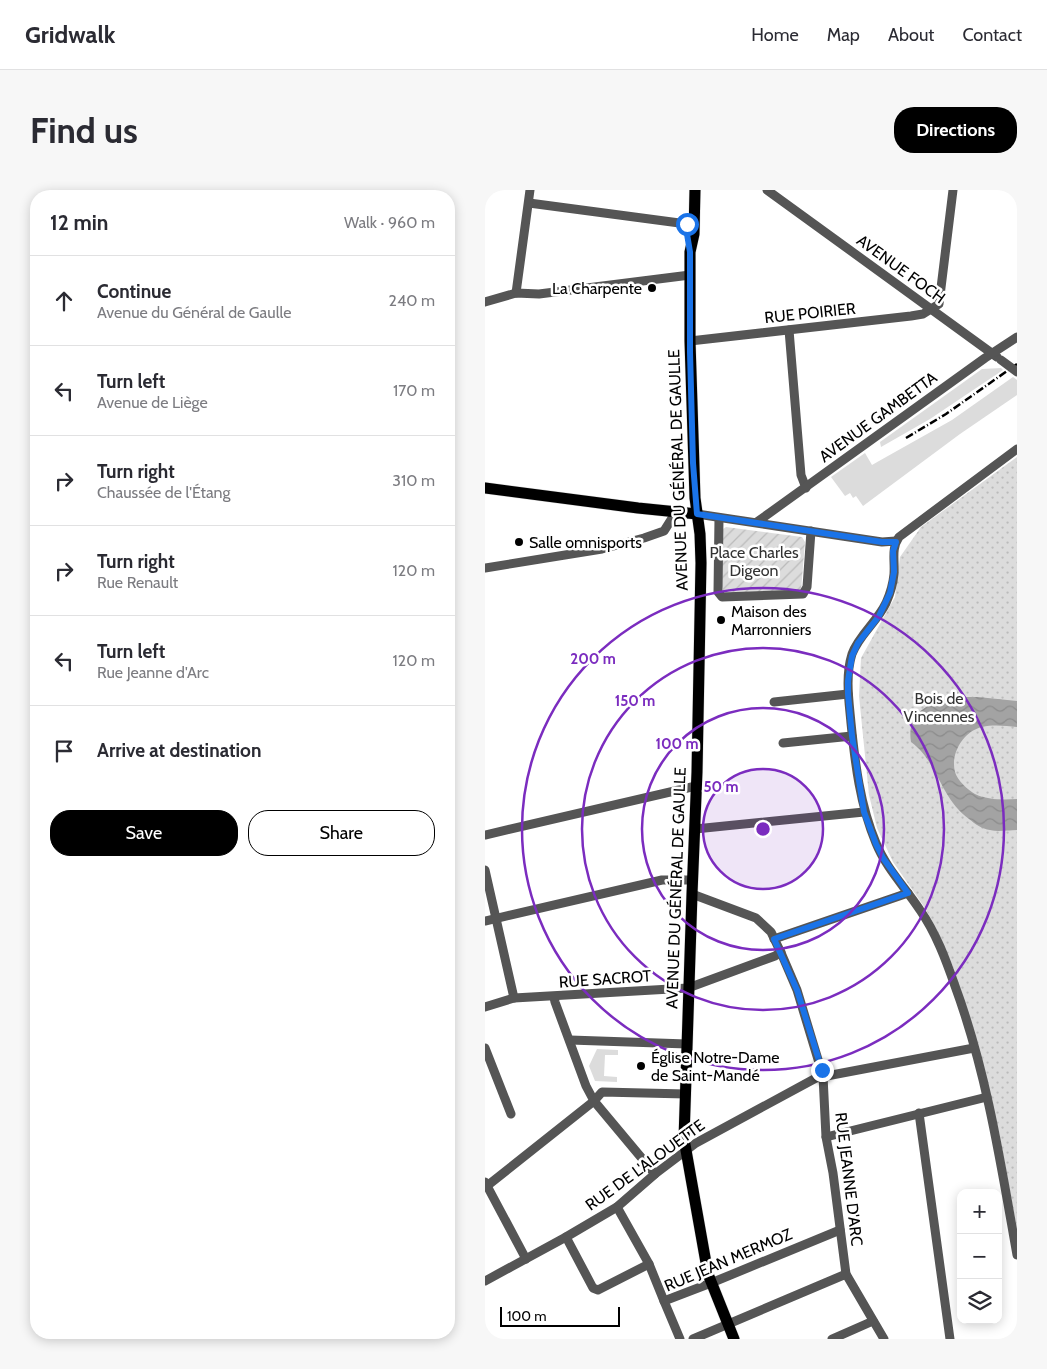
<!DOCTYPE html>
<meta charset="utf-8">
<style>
body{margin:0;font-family:Cabin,sans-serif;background:#f7f7f7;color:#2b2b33}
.controls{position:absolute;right:15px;bottom:15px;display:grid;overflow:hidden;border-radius:10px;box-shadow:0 2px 12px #0003}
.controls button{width:45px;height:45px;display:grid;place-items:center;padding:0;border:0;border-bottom:1px solid #e1e1e2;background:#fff;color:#2b2b33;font:25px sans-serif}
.scale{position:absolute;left:15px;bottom:12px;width:120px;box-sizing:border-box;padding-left:5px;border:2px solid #000;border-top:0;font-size:14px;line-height:18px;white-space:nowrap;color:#000;-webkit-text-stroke:4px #fff;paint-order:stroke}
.stop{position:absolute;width:15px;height:15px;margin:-11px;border:4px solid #1a73e8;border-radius:50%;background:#fff}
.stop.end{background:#1a73e8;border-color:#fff;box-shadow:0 1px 5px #0008}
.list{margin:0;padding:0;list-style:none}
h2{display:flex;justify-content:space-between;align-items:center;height:65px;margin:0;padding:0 20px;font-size:21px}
h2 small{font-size:16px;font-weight:400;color:#7c7c81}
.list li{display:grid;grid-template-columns:32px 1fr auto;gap:15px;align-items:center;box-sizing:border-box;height:90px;padding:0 20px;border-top:1px solid #e1e1e2}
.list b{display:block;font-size:19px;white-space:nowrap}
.list p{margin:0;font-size:16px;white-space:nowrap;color:#7c7c81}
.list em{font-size:16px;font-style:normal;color:#7c7c81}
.actions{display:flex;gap:10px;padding:15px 20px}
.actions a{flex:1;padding:11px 0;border:1px solid #000;border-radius:20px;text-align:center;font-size:18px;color:#000}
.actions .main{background:#000;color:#fff}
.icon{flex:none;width:28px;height:28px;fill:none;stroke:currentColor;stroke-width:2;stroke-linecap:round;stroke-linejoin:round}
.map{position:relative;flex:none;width:532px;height:1149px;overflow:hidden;border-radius:20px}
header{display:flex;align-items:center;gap:30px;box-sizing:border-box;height:70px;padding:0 25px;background:#fff;border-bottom:1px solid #e1e1e2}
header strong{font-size:24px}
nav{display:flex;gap:28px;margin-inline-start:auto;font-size:18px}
.intro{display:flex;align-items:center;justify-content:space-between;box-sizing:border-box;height:120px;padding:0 30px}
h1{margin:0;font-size:35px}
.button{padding:12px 22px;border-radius:20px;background:#000;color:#fff;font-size:18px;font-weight:700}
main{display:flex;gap:30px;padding:0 30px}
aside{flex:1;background:#fff;border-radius:20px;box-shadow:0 2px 12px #0003}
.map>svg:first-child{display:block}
</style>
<header>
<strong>Gridwalk</strong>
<nav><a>Home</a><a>Map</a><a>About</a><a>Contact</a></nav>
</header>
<div class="intro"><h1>Find us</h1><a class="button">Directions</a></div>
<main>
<aside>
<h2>12 min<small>Walk · 960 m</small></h2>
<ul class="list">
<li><svg class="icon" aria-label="ahead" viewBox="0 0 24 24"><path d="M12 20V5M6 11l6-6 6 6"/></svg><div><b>Continue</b><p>Avenue du Général de Gaulle</p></div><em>240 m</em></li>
<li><svg class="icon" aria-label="left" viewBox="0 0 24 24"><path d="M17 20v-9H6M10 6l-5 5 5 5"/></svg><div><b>Turn left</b><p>Avenue de Liège</p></div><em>170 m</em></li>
<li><svg class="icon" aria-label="right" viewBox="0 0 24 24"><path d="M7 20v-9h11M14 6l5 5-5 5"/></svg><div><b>Turn right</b><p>Chaussée de l'Étang</p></div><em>310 m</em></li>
<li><svg class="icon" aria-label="right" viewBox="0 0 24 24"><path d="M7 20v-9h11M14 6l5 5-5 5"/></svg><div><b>Turn right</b><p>Rue Renault</p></div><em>120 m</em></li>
<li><svg class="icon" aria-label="left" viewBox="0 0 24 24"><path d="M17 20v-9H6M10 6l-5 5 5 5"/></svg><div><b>Turn left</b><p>Rue Jeanne d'Arc</p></div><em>120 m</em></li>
<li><svg class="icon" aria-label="arrive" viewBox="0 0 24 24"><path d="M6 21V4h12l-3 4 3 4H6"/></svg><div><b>Arrive at destination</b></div></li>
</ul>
<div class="actions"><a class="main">Save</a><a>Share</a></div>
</aside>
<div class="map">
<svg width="532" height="1149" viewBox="0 0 532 1149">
<defs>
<pattern id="park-dots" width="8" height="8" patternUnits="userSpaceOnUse" patternTransform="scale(1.25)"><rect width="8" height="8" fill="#dcdcdc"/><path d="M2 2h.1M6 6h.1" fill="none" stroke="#bbb" stroke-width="1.8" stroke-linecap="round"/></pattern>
<pattern id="garden-furrows" width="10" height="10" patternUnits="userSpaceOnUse" patternTransform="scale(1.25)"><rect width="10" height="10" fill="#dcdcdc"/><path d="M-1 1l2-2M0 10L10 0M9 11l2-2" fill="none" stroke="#bbb"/></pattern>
<pattern id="water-waves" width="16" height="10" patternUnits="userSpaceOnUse" patternTransform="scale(1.25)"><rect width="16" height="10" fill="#a3a3a3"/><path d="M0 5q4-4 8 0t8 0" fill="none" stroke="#8b8b8b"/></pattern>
</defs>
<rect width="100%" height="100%" fill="#fff"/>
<g fill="#dcdcdc">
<polygon points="516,178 518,180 445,229 396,257 395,252 497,179"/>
<polygon points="528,187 532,190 532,205 475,244 378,316 371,306 368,308 365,303 360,306 346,287 380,263 387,275 394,271 467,230"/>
<polygon points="112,859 133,860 133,865 120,865 119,886 132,887 132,892 110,891 104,876"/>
</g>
<polygon fill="url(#park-dots)" points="532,267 532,1039 514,942 469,779 451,738 440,718 408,672 392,638 384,605 374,506 376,468 410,407 415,367 436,337"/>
<polygon fill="url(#garden-furrows)" points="241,337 317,347 320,352 316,401 239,403 237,396 238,339"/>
<path fill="url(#water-waves)" d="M470,507h23l39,4v26c-11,-1 -23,-3 -35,0 -18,4 -32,26 -27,45 2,8 13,18 20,22 12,6 29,6 42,5v31c-9,0 -19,2 -27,0 -8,-1 -15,-6 -21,-11 -29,-21 -32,-59 -58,-77 -5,-30 19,-40 44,-45z"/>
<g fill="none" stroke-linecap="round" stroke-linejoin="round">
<g stroke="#dbdbdb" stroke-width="12">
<g id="major">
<polyline points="210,0 209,44 205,62 205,151 210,308 215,344 216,373 212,582 207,704 199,949 223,1084 249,1149"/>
<polyline points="0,298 153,318 212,324"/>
</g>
</g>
<g stroke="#555" stroke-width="9">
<polyline points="282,0 512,167"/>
<polyline points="44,13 202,34"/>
<polyline points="31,103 45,0"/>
<polyline points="0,112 31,103 54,104 205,85"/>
<polyline points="304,140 316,285 321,298"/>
<polyline points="205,151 426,126 438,124 454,114 468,0"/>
<path d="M532,259l-118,88c-8,12 -4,23 -5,37 -1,11 -4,20 -8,29 -9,19 -27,32 -34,51 -7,22 -3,47 -1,69 4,40 9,82 25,120 10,25 29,44 44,67 16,23 26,50 35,76 32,87 46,179 62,269"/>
<polyline points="212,324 397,352 411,351"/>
<polyline points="234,328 233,402 237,407 318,404 322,397 326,341"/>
<polyline points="272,332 500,168 532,147"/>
<polyline points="0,378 117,359 159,348 179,341 191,322"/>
<polyline points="289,512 363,504"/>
<polyline points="298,553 367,546"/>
<polyline points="210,639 379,622"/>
<polyline points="0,645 211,596"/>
<polyline points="0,680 29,808"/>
<polyline points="207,704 271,728 286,742 297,765 312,800 338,886 341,947 348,983 361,1084 399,1149"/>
<polyline points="0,731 177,690 207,690"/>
<polyline points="289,749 423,703"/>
<polyline points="69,807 70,812 101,896 109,911 170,984"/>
<polyline points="0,817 29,808 203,798 290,766 296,762"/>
<polyline points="85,850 202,854"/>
<polyline points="0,858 26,924"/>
<polyline points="434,923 465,1149"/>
<polyline points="341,947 502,907"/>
<polyline points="0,992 41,1069"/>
<polyline points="2,996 109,911 117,902 201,904"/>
<polyline points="132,1017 164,1074 179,1111"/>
<polyline points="81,1047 108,1098 113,1100 164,1074"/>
<polyline points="0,1091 81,1047 132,1017 170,984 211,953 331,888 489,858"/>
<polyline points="195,1149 179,1111 226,1093 355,1040"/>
<polyline points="208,1149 361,1084"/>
<polyline points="347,1149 388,1131"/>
</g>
<use href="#major" stroke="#000" stroke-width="11"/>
<polyline stroke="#000" stroke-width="2.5" stroke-dasharray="8 2.5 1 2.5" stroke-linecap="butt" points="421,248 461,224 532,174"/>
<polyline stroke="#555" stroke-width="9" points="516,170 532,182"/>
</g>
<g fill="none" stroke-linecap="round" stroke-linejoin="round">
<polyline stroke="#1a73e8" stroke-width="6" points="202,34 202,44 205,62 205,162 208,273 212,324 397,352 411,352 408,361 409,382 405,403 394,426 373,453 367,466 363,491 363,504 367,546 379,622 391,654 398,668 423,703 289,749 312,800 337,880"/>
</g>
<circle cx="278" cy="639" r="60" fill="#7b2cbf" fill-opacity=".12"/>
<g fill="none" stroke="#7b2cbf" stroke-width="2.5">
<circle cx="278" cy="639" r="60"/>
<circle cx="278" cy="639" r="121"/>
<circle cx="278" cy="639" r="181"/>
<circle cx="278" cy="639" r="241"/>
</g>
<g fill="#000" stroke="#fff" stroke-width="2">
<circle cx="167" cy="98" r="5"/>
<circle cx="34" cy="352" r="5"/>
<circle cx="236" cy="430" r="5"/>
<circle cx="156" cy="876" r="5"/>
</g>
<g text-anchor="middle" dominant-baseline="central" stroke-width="5" stroke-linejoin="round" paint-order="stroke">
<g font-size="16" fill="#000" stroke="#fff">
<text transform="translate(416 79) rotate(36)">AVENUE FOCH</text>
<text transform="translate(325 123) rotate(-6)">RUE POIRIER</text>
<text transform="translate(393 227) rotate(-36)">AVENUE GAMBETTA</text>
<text transform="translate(193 280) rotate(-92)">AVENUE DU GÉNÉRAL DE GAULLE</text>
<text transform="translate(191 698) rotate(-88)">AVENUE DU GÉNÉRAL DE GAULLE</text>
<text transform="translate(120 789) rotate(-4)">RUE SACROT</text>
<text transform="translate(160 975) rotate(-36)">RUE DE L'ALOUETTE</text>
<text transform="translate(364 989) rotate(83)">RUE JEANNE D'ARC</text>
<text transform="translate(243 1070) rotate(-23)">RUE JEAN MERMOZ</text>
</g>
<g font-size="16" fill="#000" stroke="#fff" text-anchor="start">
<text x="157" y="98" text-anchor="end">La Charpente</text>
<text x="44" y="352">Salle omnisports</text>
<text x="246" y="421">Maison des<tspan x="246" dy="18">Marronniers</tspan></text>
<text x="166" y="867">Église Notre-Dame<tspan x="166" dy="18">de Saint-Mandé</tspan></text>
</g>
<g font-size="16" fill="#333" stroke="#fff">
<text x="269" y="362">Place Charles<tspan x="269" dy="18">Digeon</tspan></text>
<text x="454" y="508">Bois de<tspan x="454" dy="18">Vincennes</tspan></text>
</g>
</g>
<circle cx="278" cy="639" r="8" fill="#7b2cbf" stroke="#fff" stroke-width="2.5"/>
<g font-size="15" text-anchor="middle" font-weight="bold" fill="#7b2cbf" stroke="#fff" stroke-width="5" stroke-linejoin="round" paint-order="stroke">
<text x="108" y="474">200 m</text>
<text x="150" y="516">150 m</text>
<text x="192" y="559">100 m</text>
<text x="236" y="602">50 m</text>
</g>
</svg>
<div class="controls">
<button>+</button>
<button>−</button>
<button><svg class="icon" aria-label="layers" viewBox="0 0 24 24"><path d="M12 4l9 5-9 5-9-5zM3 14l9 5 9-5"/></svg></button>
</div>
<div class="scale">100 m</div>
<div class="stop" style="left:202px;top:34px"></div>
<div class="stop end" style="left:337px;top:880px"></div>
</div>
</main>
